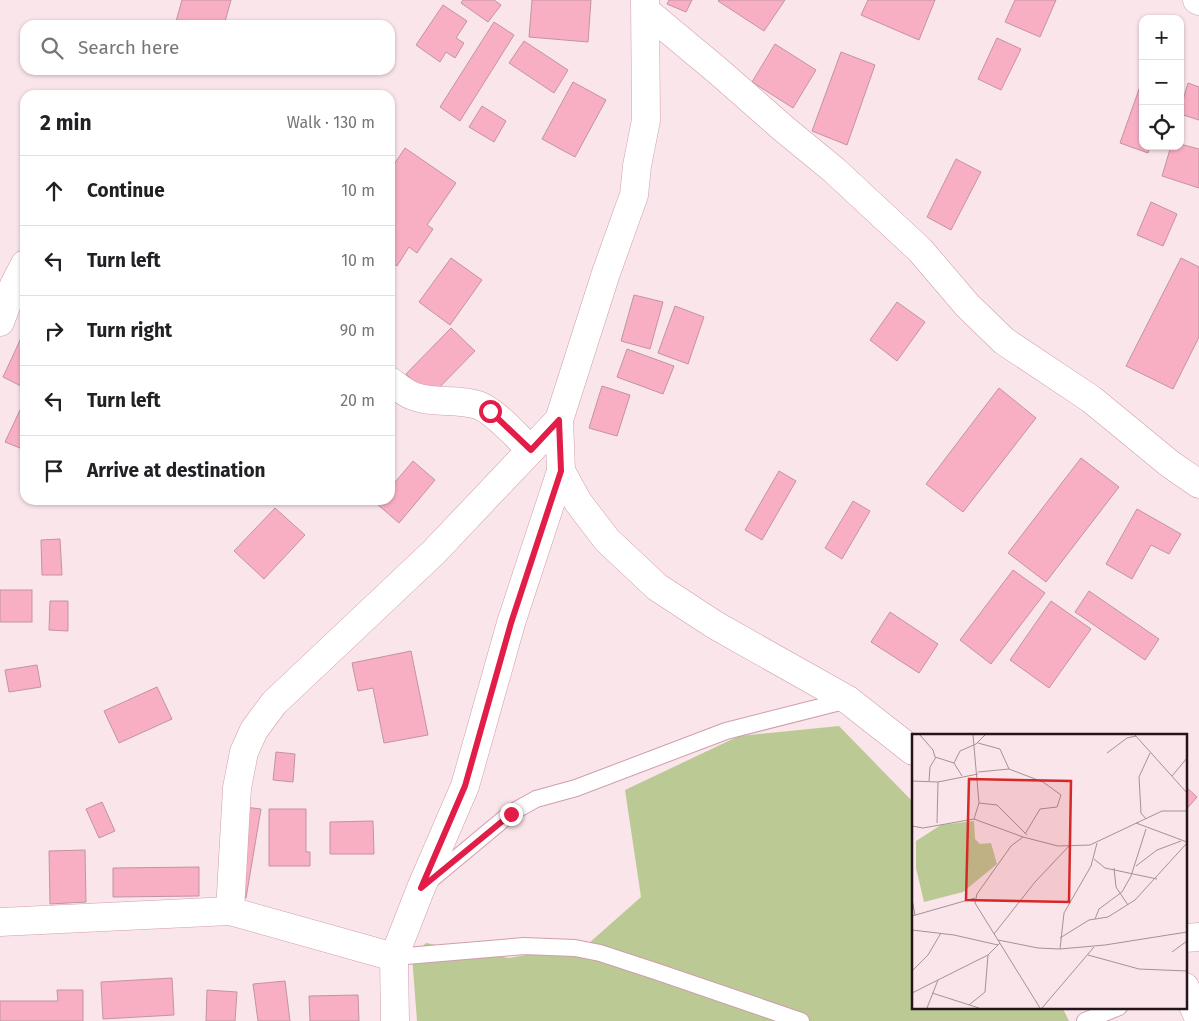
<!DOCTYPE html>
<meta charset="utf-8">
<style>
body{margin:0;font-family:"Fira Sans",sans-serif;background:#f6f6f6;color:#202124}
.controls{position:absolute;right:15px;top:15px;display:grid;overflow:hidden;border-radius:10px;box-shadow:0 1px 4px #0004}
.controls button{width:45px;height:45px;display:grid;place-items:center;padding:0;border:0;border-bottom:1px solid #e0e0e0;background:#fff;color:#202124;font:25px sans-serif}
.stop{position:absolute;width:15px;height:15px;margin:-11px;border:4px solid #e11d48;border-radius:50%;background:#fff}
.stop.end{background:#e11d48;border-color:#fff;box-shadow:0 1px 5px #0008}
.list{margin:0;padding:0;list-style:none}
h2{display:flex;justify-content:space-between;align-items:center;height:65px;margin:0;padding:0 20px;font-size:21px}
h2 small{font-size:16px;font-weight:400;color:#757577}
.list li{display:grid;grid-template-columns:32px 1fr auto;gap:15px;align-items:center;box-sizing:border-box;height:70px;padding:0 20px;border-top:1px solid #e0e0e0}
.list b{display:block;font-size:19px;white-space:nowrap}
.list em{font-size:16px;font-style:normal;color:#757577}
.icon{flex:none;width:28px;height:28px;fill:none;stroke:currentColor;stroke-width:2;stroke-linecap:round;stroke-linejoin:round}
.map{position:relative;flex:none;width:1199px;height:1021px;overflow:hidden}
.search{position:absolute;background:#fff;box-shadow:0 1px 4px #0004;left:20px;top:20px;width:375px;height:55px;display:flex;align-items:center;gap:12px;box-sizing:border-box;padding:0 18px;border-radius:15px;color:#757577;font-size:19px}
.panel{position:absolute;background:#fff;box-shadow:0 1px 4px #0004;left:20px;top:90px;width:375px;height:415px;border-radius:15px}
.map>svg:first-child{display:block}
</style>
<div class="map">
<svg width="1199" height="1021" viewBox="0 0 1199 1021">
<rect width="100%" height="100%" fill="#fae5ea"/>
<polygon fill="#bbc995" points="839,726 913,802 913,1007 1062,1007 1069,1021 417,1021 412,956 426,943 509,958 588,944 641,897 625,790 739,736"/>
<g fill="#f8afc4" stroke="#c393a1">
<polygon points="182,0 231,0 224,25 175,25"/>
<polygon points="463,0 494,0 501,5 488,22 461,3"/>
<polygon points="532,0 591,0 588,42 529,37"/>
<polygon points="669,0 692,0 686,12 667,4"/>
<polygon points="719,0 785,0 764,31 718,1"/>
<polygon points="868,0 935,0 919,40 861,15"/>
<polygon points="1015,0 1056,0 1040,37 1005,22"/>
<polygon points="443,5 467,21 456,38 464,43 455,58 446,52 440,62 416,45"/>
<polygon points="494,22 514,35 460,121 440,107"/>
<polygon points="997,38 1021,49 1001,90 978,79"/>
<polygon points="524,41 568,70 554,93 509,63"/>
<polygon points="775,44 816,70 793,108 752,82"/>
<polygon points="841,52 875,65 847,145 812,131"/>
<polygon points="1143,78 1143,146 1150,146 1148,153 1120,143"/>
<polygon points="573,82 606,100 575,157 542,139"/>
<polygon points="1188,83 1199,87 1199,120 1180,114 1180,110"/>
<polygon points="482,106 506,121 494,142 469,127"/>
<polygon points="1180,144 1199,149 1199,188 1162,176 1171,146 1180,146"/>
<polygon points="405,148 456,183 427,225 433,229 417,253 409,247 397,266 390,261 390,170"/>
<polygon points="956,159 981,172 951,230 927,217"/>
<polygon points="1151,202 1177,214 1163,246 1137,235"/>
<polygon points="451,258 482,280 450,325 419,302"/>
<polygon points="1181,258 1199,267 1199,337 1173,389 1126,366"/>
<polygon points="634,295 663,302 650,349 621,341"/>
<polygon points="897,302 925,322 897,361 870,340"/>
<polygon points="675,306 704,317 688,364 658,353"/>
<polygon points="451,328 475,351 430,397 406,374"/>
<polygon points="22,336 25,337 25,388 3,377"/>
<polygon points="627,349 674,366 663,394 617,377"/>
<polygon points="602,386 630,395 617,436 589,428"/>
<polygon points="999,388 1036,418 963,512 926,484"/>
<polygon points="21,408 25,410 25,450 5,442"/>
<polygon points="1081,458 1119,487 1046,582 1008,553"/>
<polygon points="413,461 435,480 399,523 377,504 380,500 390,500 390,488"/>
<polygon points="779,471 796,481 762,540 745,530"/>
<polygon points="853,501 870,511 842,559 825,548"/>
<polygon points="275,508 305,535 264,579 234,551"/>
<polygon points="1137,509 1181,534 1169,554 1151,545 1132,579 1106,564"/>
<polygon points="60,539 62,575 42,575 41,540"/>
<polygon points="1013,570 1045,593 991,664 960,640"/>
<rect x="0" y="590" width="32" height="32"/>
<polygon points="1089,591 1159,639 1145,660 1075,612"/>
<polygon points="50,601 68,601 68,631 49,630"/>
<polygon points="1051,601 1091,629 1049,688 1010,660"/>
<polygon points="890,612 938,644 919,673 871,642"/>
<polygon points="411,651 428,735 384,743 373,688 358,691 352,663"/>
<polygon points="37,665 41,687 9,692 5,670"/>
<polygon points="157,687 172,719 119,743 104,711"/>
<polygon points="276,752 295,754 293,782 273,780"/>
<polygon points="1185,786 1197,797 1185,811"/>
<polygon points="102,802 115,831 99,838 86,809"/>
<polygon points="236,806 261,809 246,898 222,894"/>
<polygon points="269,809 306,809 306,852 310,852 310,866 269,866"/>
<polygon points="373,821 374,854 330,854 330,822"/>
<polygon points="85,850 86,902 50,904 49,851"/>
<polygon points="199,867 199,896 113,897 113,868"/>
<polygon points="172,978 174,1015 103,1019 101,982"/>
<polygon points="285,981 290,1021 258,1021 253,984"/>
<polygon points="57,990 83,990 83,1021 0,1021 0,1001 58,1001"/>
<polygon points="207,990 237,992 235,1021 206,1021"/>
<polygon points="358,995 359,1021 310,1021 309,996"/>
</g>
<g fill="none" stroke-linecap="round" stroke-linejoin="round">
<g stroke="#cf9eac" stroke-width="18">
<g id="lane">
<polyline points="428,882 511,813 536,799 576,788 726,731 848,700"/>
<polyline points="394,957 524,946 575,948 600,953 658,972 801,1021"/>
<polyline points="1085,1021 1119,1007"/>
</g>
</g>
<g stroke="#cf9eac" stroke-width="29">
<g id="street">
<polyline points="645,0 646,120 637,166 634,195 606,273 559,420 561,471 578,502 607,540 657,587 715,625 848,700 913,751"/>
<polyline points="1197,0 1199,1"/>
<polyline points="646,11 718,71 784,129 834,170 920,250 967,305 1004,341 1091,399 1170,464 1199,484"/>
<polyline points="0,322 14,285 25,264"/>
<path d="M390,381c7,5 15,12 23,15 20,8 44,2 65,9 17,6 39,32 53,45"/>
<polyline points="230,911 237,788 244,752 254,730 274,703 434,552 559,420"/>
<polyline points="0,922 230,911 394,957"/>
<polyline points="1185,938 1199,937"/>
<polyline points="1185,987 1199,1019"/>
<polyline points="395,1021 394,957 421,888 465,786 511,623 561,471"/>
</g>
</g>
<use href="#lane" stroke="#fff" stroke-width="16"/>
<use href="#street" stroke="#fff" stroke-width="28"/>
</g>
<g fill="none" stroke-linecap="round" stroke-linejoin="round">
<polyline stroke="#e11d48" stroke-width="6" points="490,411 531,450 559,420 561,471 511,623 465,786 421,888 511,814"/>
</g>
<g transform="translate(912 734)">
<rect width="275" height="275" fill="#fae5ea"/>
<path d="M62,87l1,18 5,5 11,-1 6,21 -34,28 -39,10 -8,-34v-27l25,-16z" fill="#bbc995"/>
<path fill="none" stroke="#a59196" stroke-width="1" d="M8,1l13,15 2,7 19,6 8,13M61,1l6,68 -5,16M223,1l52,58M66,9l22,6 9,20M195,19l20,-15 9,-2M42,29l6,-12 16,-7 9,-9M66,38l31,-3 34,13 18,13 -4,12 -17,2 -15,25M260,42l15,-18M0,47l26,1 40,-8M17,47l1,-14 6,-10M67,69l18,2 30,30M234,85l-5,-6 -2,-36 11,-24M25,89l1,-41M224,89l51,19M0,92l11,2 51,-9 49,18M182,125l11,9 52,11M224,132l21,-16 24,-9M202,134l2,19 12,18M0,165l3,16M0,182l63,-18M183,185l4,-10 23,-17 9,-16 15,-47M0,196l42,5 44,10M82,200l41,-52 34,-36M148,204l29,-18 19,-3 27,-17 52,-57M86,206l40,8 22,1 45,-4 82,-13M148,215l4,-36 27,-47 6,-23M260,218l15,-11M176,221l51,14 48,2M0,237l16,-16 13,-22M0,259l76,-38 12,-12M20,259l47,15M57,271l16,-13 3,-37M15,274l11,-28M128,274l-65,-105 2,-9 34,-48 12,-9 35,9 32,-1 72,-34h25M130,274l52,-61"/>
<path fill="#d62828" fill-opacity="0.15" stroke="#d62828" stroke-width="2.5" d="M57,45l102,2 -2,121 -103,-2z"/>
<rect width="275" height="275" fill="none" stroke="#251419" stroke-width="2.5"/>
</g>
</svg>
<div class="controls">
<button>+</button>
<button>−</button>
<button><svg class="icon" aria-label="locate" viewBox="0 0 24 24"><circle cx="12" cy="12" r="6"/><path d="M12 2v4M12 18v4M2 12h4M18 12h4"/></svg></button>
</div>
<div class="stop" style="left:490px;top:411px"></div>
<div class="stop end" style="left:511px;top:814px"></div>
<div class="search"><svg class="icon" aria-label="search" viewBox="0 0 24 24"><circle cx="10" cy="10" r="6"/><path d="M15 15l6 6"/></svg>Search here</div>
<section class="panel">
<h2>2 min<small>Walk · 130 m</small></h2>
<ul class="list">
<li><svg class="icon" aria-label="ahead" viewBox="0 0 24 24"><path d="M12 20V5M6 11l6-6 6 6"/></svg><div><b>Continue</b></div><em>10 m</em></li>
<li><svg class="icon" aria-label="left" viewBox="0 0 24 24"><path d="M17 20v-9H6M10 6l-5 5 5 5"/></svg><div><b>Turn left</b></div><em>10 m</em></li>
<li><svg class="icon" aria-label="right" viewBox="0 0 24 24"><path d="M7 20v-9h11M14 6l5 5-5 5"/></svg><div><b>Turn right</b></div><em>90 m</em></li>
<li><svg class="icon" aria-label="left" viewBox="0 0 24 24"><path d="M17 20v-9H6M10 6l-5 5 5 5"/></svg><div><b>Turn left</b></div><em>20 m</em></li>
<li><svg class="icon" aria-label="arrive" viewBox="0 0 24 24"><path d="M6 21V4h12l-3 4 3 4H6"/></svg><div><b>Arrive at destination</b></div></li>
</ul>
</section>
</div>
